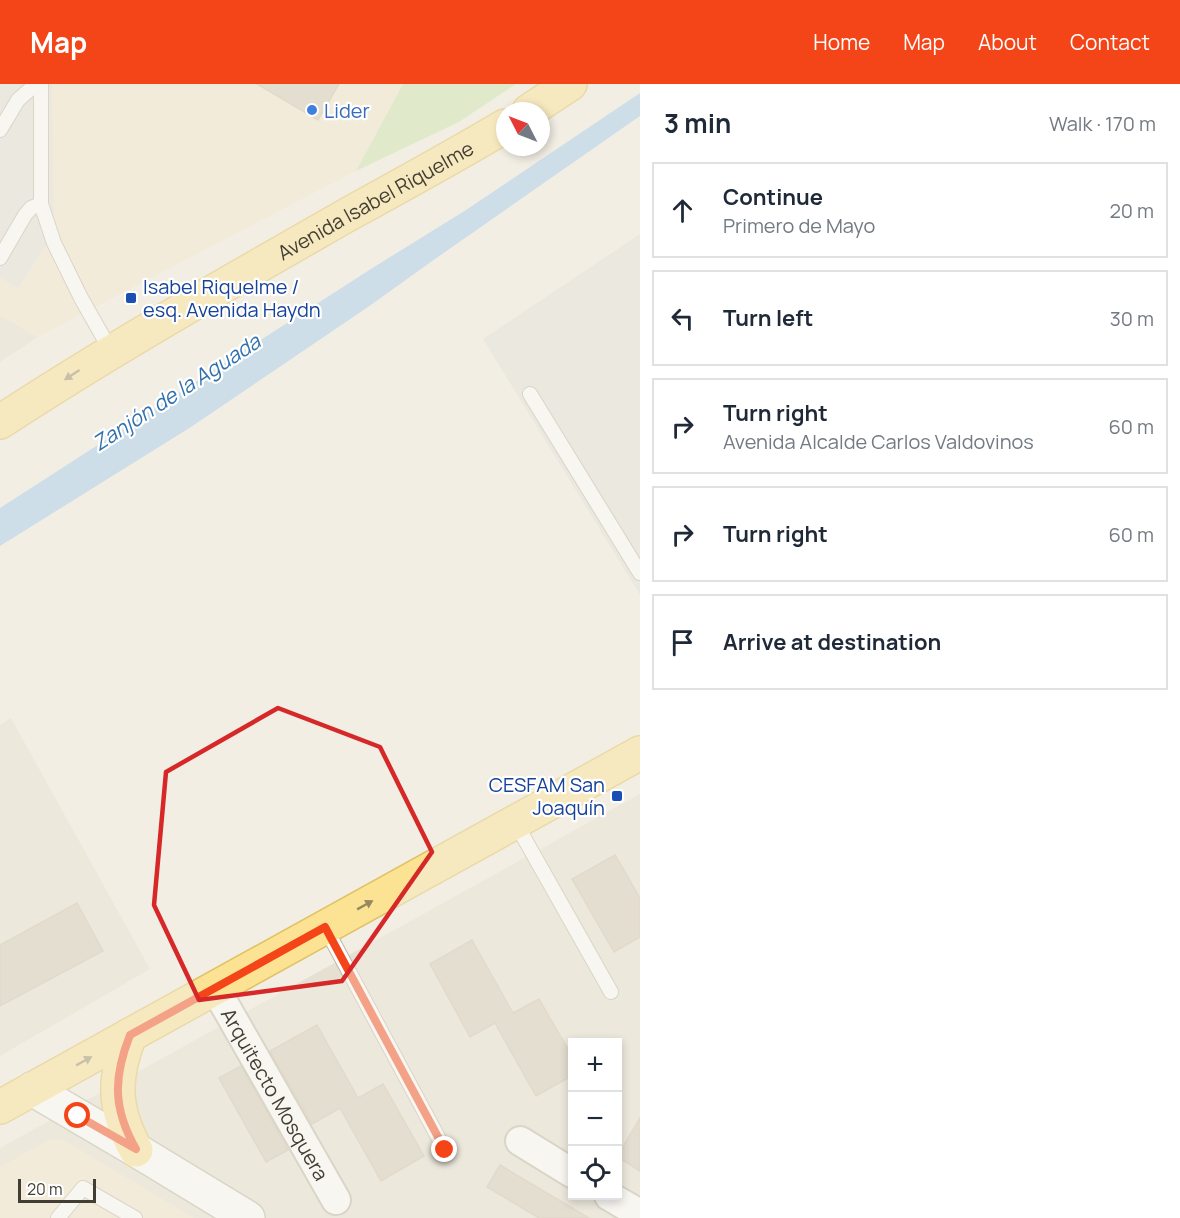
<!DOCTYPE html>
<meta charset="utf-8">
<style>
body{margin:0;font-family:Manrope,sans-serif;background:#f6f6f7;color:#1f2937}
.controls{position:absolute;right:18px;bottom:18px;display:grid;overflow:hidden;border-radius:0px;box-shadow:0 3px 9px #0003}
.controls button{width:54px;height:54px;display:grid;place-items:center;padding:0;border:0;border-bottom:2px solid #e0e1e3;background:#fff;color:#1f2937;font:30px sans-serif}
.compass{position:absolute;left:496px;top:18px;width:54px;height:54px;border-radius:50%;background:#fff;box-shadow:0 3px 9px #0003;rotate:312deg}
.scale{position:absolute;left:18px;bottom:15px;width:78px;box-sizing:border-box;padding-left:6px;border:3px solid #433e34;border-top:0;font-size:16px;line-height:21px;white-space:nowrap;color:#433e34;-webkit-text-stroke:4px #fff;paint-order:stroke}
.stop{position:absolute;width:18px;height:18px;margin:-14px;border:4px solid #f44518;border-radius:50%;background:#fff}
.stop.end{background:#f44518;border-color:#fff;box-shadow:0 2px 6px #0008}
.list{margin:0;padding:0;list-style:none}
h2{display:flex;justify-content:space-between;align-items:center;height:78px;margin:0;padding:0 24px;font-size:26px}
h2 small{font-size:20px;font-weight:400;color:#747a83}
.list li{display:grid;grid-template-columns:39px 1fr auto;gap:18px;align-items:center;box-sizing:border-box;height:96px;margin:0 12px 12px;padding:0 12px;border:2px solid #e0e1e3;border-radius:0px}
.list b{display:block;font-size:22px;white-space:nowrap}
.list p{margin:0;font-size:20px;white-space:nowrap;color:#747a83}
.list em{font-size:20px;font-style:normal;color:#747a83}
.icon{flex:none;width:33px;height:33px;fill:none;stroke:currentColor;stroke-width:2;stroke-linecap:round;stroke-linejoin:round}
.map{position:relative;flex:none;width:640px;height:1134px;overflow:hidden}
header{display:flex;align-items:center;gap:36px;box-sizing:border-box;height:84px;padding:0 30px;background:#f44518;color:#fff}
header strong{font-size:28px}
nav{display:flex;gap:33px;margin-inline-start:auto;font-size:21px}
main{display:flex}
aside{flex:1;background:#fff}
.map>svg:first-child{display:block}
</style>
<header>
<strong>Map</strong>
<nav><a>Home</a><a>Map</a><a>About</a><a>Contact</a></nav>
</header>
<main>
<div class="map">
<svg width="640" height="1134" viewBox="0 0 640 1134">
<rect width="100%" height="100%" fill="#f2eee4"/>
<g fill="#e5e0d2" fill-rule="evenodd">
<polygon points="0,231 38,253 0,278"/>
<polygon points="11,634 150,885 0,972 0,641"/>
<path d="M640,710v424h-640v-70zM572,958h46v154h-46z"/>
</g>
<g fill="#f4e6cf">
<polygon points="0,0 403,0 356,87 38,253 0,231"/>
<polygon points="62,1055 194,1134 0,1134 0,1083 47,1057"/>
</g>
<polygon fill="#e3dfd9" points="640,150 640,511 483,255"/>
<polygon fill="#c9e5ad" points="403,0 516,0 459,38 356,87"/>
<polygon fill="#e2e0dc" points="0,0 52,0 54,149 18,204 1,194 0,195"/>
<polygon fill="#a1caee" points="640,9 640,32 435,175 368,223 191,343 0,462 0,424 374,183 466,126"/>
<g fill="#d3caba" stroke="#cdc2ad" stroke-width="1.5">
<polygon points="257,0 339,0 318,36"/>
<polygon points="615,771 640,814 640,853 614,868 572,795"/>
<polygon points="77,819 103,867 0,922 0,861"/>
<polygon points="472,856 513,929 539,915 573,974 573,991 536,1012 495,939 470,953 430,880"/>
<polygon points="317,941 358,1014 383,1000 424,1072 381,1097 340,1024 312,1040 270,967"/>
<polygon points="241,982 288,1066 266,1078 219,994"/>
<polygon points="640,1034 640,1087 618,1073 618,1071"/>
<polygon points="500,1081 589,1134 539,1134 487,1103"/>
</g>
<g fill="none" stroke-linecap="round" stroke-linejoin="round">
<g stroke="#bdb6a7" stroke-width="16">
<g id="service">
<polyline points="41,0 41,120 54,159 81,214 111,267"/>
<polyline points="0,46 18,16 36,0"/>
<polyline points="0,174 25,131 31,124 41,120"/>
<polyline points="530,310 640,489"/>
<polyline points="515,738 611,908"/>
<polyline points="325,843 445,1066"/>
<polyline points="58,1134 83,1104 135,1134"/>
</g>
</g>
<g stroke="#bdb6a7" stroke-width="32">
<g id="minor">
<path id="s1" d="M215,904l121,212"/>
<polyline points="520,1057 572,1089"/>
<polyline points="609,1112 640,1130"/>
</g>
</g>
<g stroke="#bdb6a7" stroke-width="36">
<polyline id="tertiary" points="32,1005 136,1066 248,1134"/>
</g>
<g stroke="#e0c163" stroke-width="36">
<g id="primary">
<polyline points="529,27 570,0"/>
<path id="s2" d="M0,338c113,-74 230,-140 347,-207 53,-29 106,-58 158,-89"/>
<path d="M130,951c-17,43 -17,74 6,115"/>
<polyline points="0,1023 640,669"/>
</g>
</g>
<use href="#service" stroke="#fff" stroke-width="14"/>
<use href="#minor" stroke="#fff" stroke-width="28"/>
<use href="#tertiary" stroke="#fff" stroke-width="33"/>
<use href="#primary" stroke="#fce393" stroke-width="33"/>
</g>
<defs><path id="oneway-solid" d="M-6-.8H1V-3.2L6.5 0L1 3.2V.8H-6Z" transform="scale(1.5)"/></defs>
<g fill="#96885f">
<use href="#oneway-solid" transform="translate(72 291) rotate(147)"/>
<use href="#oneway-solid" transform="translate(365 821) rotate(-29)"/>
<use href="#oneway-solid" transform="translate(84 977) rotate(-29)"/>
</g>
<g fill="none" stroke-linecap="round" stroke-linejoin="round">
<path stroke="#f44518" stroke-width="8" d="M78,1032l58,33c-23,-40 -23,-71 -6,-114l195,-108 120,223"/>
</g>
<path d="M0 0H640V1134H0ZM278,624l102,39 52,105 -90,129 -143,19 -45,-95 12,-133z" fill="#f2eee4" fill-opacity=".55" fill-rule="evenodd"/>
<path fill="none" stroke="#d62828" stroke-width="4.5" stroke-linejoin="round" d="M278,624l102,39 52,105 -90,129 -143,19 -45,-95 12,-133z"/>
<circle fill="#3f7fe0" stroke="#fff" stroke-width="2" cx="312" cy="26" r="6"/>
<g fill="#1a4fb4" stroke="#fff" stroke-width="2">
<rect x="125" y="208" width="12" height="12" rx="3"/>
<rect x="611" y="706" width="12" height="12" rx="3"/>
</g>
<g text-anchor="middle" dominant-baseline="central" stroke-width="4.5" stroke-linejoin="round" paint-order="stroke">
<g font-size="20" fill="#366cbe" stroke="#fff" text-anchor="start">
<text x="324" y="26">Lider</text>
</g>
<g font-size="20" fill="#433e34" stroke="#fff">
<text stroke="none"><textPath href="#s2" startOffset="436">Avenida Isabel Riquelme</textPath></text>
<text stroke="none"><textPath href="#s1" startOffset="122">Arquitecto Mosquera</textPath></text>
</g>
<g font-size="20" fill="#164399" stroke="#fff" text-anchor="start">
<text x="143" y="202">Isabel Riquelme /<tspan x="143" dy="23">esq. Avenida Haydn</tspan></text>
<text x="605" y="700" text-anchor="end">CESFAM San<tspan x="605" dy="23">Joaquín</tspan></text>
</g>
<g font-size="21" font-style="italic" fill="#3171ac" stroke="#fff">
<text transform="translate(176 308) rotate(-33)">Zanjón de la Aguada</text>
</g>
</g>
</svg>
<div class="controls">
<button>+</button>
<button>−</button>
<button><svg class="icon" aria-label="locate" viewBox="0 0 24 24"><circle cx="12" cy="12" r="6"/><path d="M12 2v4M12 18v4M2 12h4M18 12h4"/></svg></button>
</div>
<svg class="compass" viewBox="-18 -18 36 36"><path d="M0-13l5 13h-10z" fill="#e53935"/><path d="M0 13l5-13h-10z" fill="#747a83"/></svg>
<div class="scale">20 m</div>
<div class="stop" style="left:78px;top:1032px"></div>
<div class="stop end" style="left:445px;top:1066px"></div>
</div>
<aside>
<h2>3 min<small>Walk · 170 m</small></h2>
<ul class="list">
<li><svg class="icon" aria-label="ahead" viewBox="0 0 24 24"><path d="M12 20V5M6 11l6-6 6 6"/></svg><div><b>Continue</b><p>Primero de Mayo</p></div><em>20 m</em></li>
<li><svg class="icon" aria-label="left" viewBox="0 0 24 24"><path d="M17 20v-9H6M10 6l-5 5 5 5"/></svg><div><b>Turn left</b></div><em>30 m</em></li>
<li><svg class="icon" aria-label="right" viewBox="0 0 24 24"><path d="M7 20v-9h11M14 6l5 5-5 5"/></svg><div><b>Turn right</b><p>Avenida Alcalde Carlos Valdovinos</p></div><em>60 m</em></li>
<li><svg class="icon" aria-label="right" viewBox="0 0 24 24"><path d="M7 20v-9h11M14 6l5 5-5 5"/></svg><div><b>Turn right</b></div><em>60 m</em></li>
<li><svg class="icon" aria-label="arrive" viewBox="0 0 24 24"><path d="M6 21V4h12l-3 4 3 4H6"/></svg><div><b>Arrive at destination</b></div></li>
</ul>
</aside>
</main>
